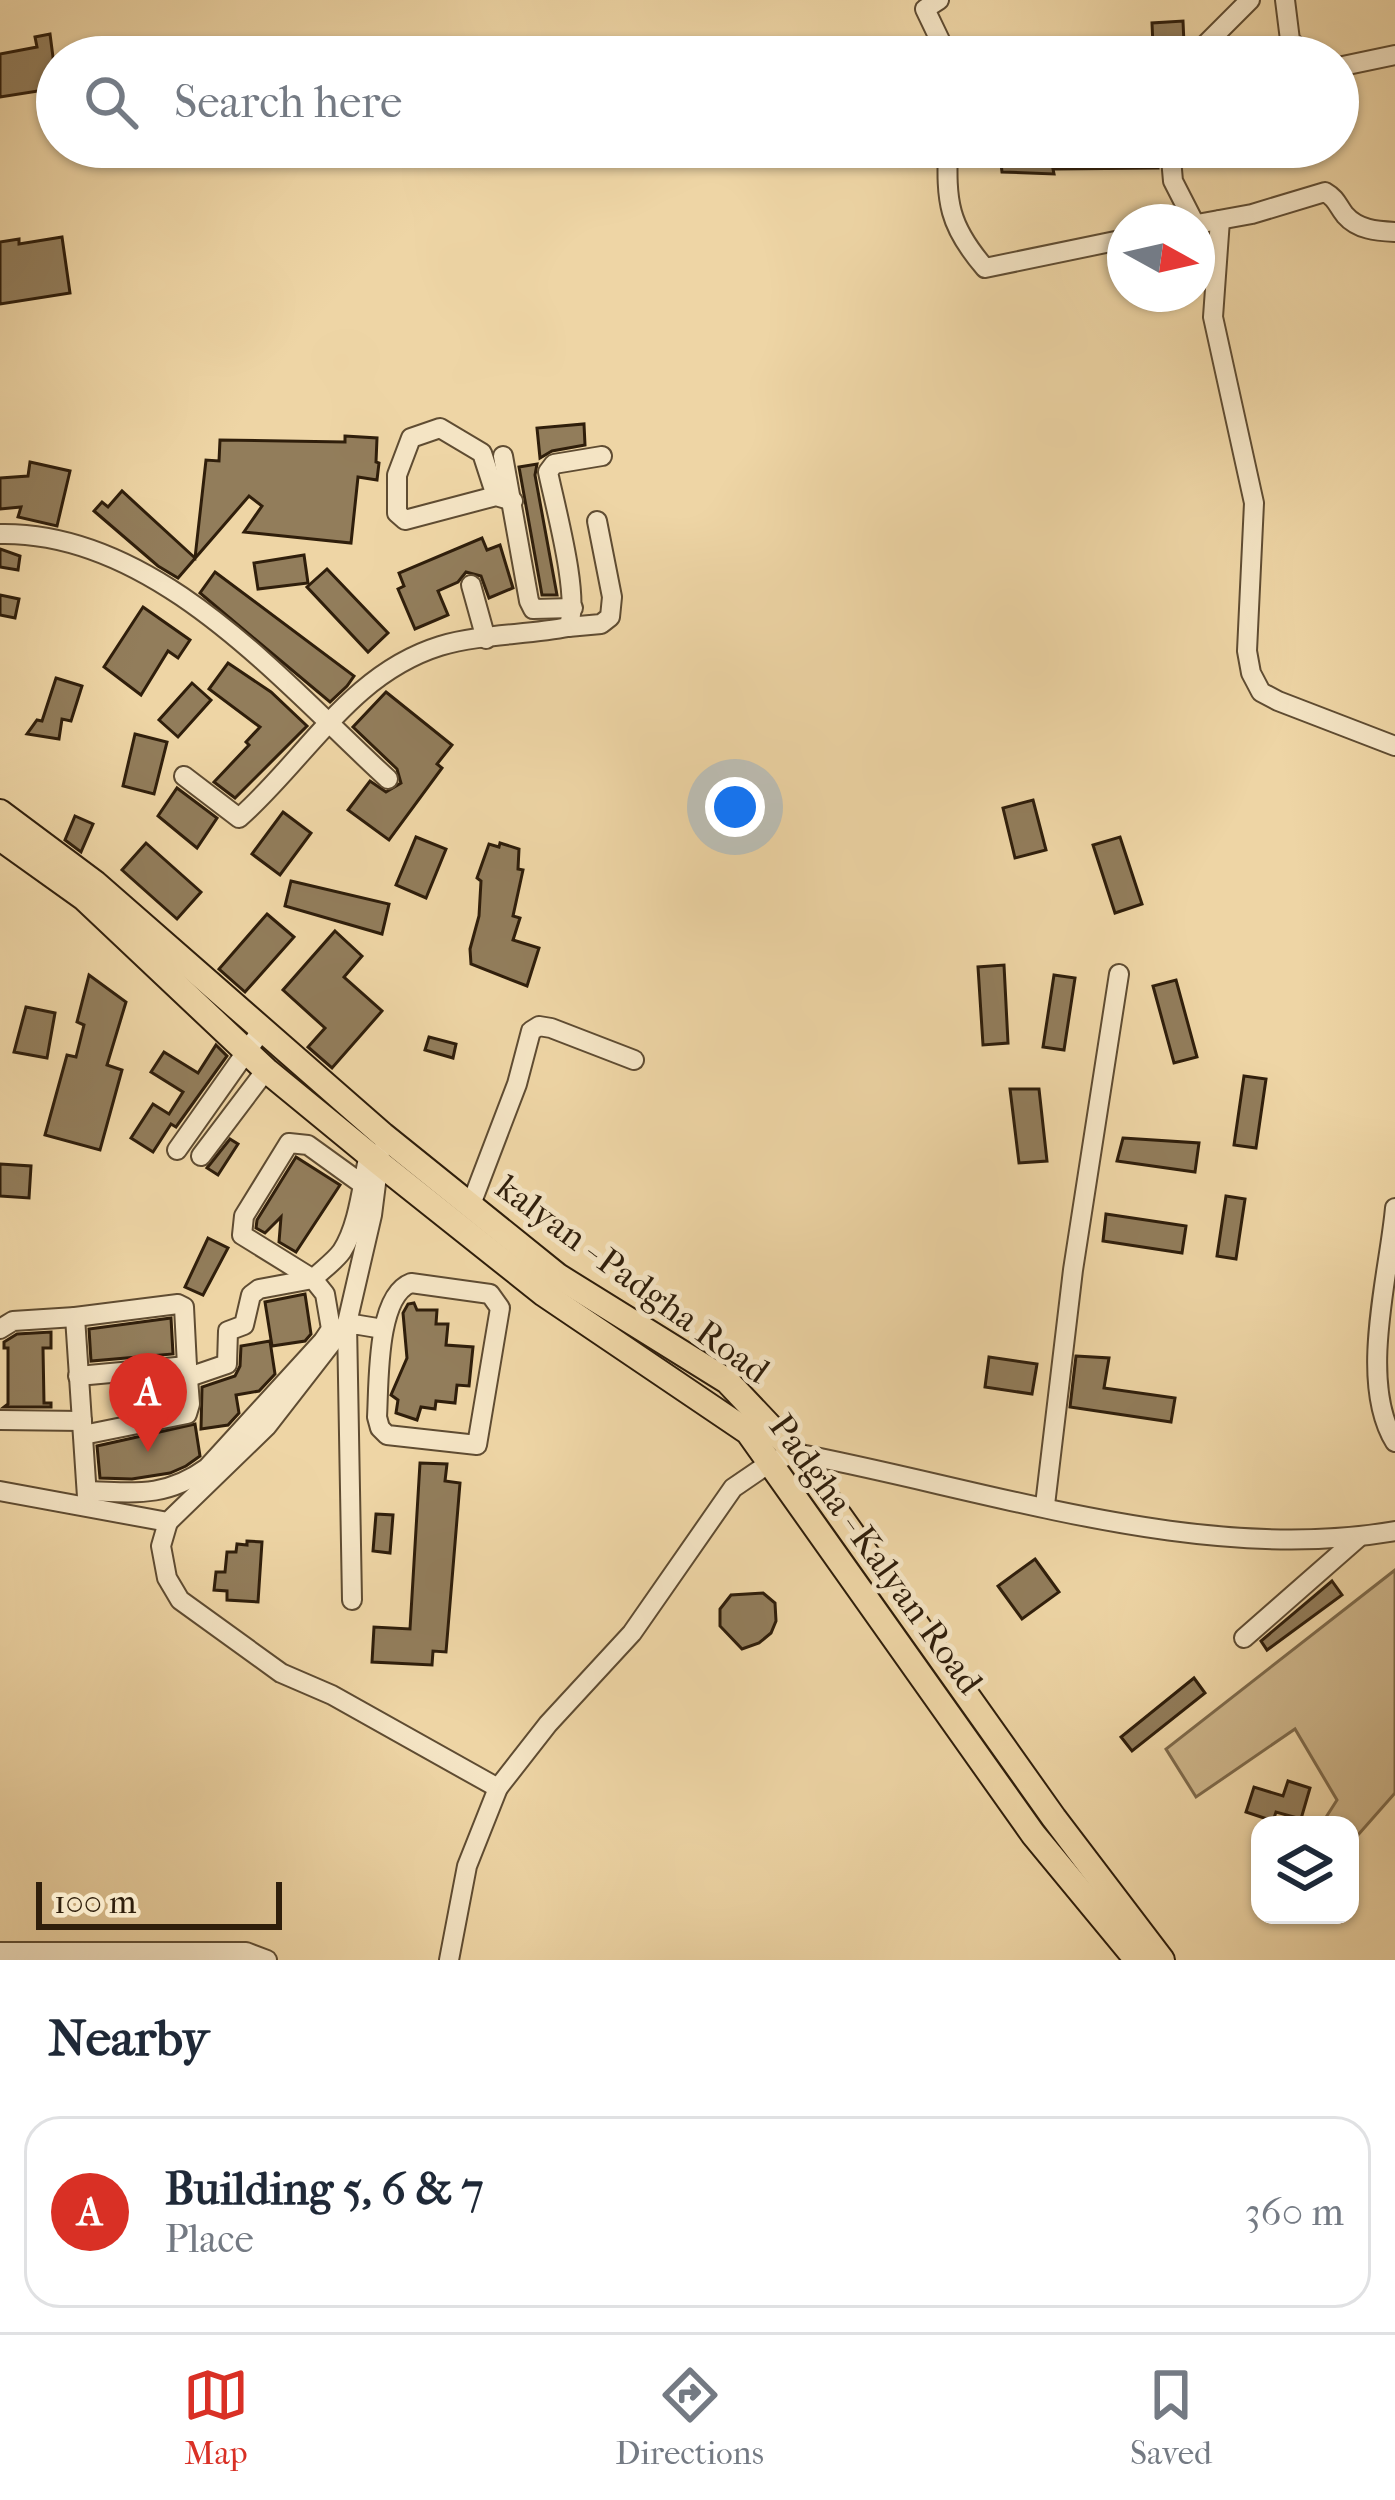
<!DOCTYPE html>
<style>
body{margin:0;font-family:"IM FELL French Canon",serif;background:#f2f2f3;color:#1f2937}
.controls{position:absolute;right:36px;bottom:36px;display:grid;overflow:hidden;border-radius:24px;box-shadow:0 3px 9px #0004}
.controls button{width:108px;height:108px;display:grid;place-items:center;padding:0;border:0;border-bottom:3px solid #e0e1e3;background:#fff;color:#1f2937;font:60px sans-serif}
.compass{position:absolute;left:1107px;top:204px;width:108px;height:108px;border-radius:50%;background:#fff;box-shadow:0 3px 9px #0004;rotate:98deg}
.scale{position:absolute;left:36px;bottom:30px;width:246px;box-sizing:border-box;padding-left:12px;border:6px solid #2f1e0b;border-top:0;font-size:33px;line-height:42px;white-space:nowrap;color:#2f1e0b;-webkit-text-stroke:9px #f4e4c4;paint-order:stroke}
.you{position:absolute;left:735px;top:807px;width:42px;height:42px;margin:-30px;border:9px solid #fff;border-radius:50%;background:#1a73e8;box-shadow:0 0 0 18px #1a73e833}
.badge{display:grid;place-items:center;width:78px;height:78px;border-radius:50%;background:#d93025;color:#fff;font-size:39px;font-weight:700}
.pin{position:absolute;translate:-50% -99px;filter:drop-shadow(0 3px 6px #0008)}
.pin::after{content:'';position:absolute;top:63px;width:42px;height:36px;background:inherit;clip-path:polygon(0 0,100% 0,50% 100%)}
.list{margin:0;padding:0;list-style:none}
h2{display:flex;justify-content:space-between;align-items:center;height:156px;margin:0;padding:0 48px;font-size:51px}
h2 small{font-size:39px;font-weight:400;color:#747a83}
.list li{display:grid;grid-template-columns:78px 1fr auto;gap:36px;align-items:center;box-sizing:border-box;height:192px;margin:0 24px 24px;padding:0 24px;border:3px solid #e0e1e3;border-radius:36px}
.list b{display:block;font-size:45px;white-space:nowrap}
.list p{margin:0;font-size:39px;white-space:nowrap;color:#747a83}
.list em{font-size:39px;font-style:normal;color:#747a83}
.icon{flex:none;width:66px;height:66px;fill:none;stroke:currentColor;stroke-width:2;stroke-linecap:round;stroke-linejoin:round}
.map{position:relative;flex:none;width:1395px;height:1960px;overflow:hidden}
.search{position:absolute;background:#fff;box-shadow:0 3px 9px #0004;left:36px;right:36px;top:36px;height:132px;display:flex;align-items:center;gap:30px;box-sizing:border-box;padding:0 42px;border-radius:66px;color:#747a83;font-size:45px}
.sheet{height:372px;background:#fff}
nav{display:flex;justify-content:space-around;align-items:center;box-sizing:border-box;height:168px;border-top:3px solid #e0e1e3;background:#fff;font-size:33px;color:#747a83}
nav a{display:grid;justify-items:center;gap:6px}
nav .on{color:#d93025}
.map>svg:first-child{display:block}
</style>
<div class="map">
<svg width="1395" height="1960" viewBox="0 0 1395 1960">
<rect width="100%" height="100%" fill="#eed5a5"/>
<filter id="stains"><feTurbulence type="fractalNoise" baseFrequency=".00167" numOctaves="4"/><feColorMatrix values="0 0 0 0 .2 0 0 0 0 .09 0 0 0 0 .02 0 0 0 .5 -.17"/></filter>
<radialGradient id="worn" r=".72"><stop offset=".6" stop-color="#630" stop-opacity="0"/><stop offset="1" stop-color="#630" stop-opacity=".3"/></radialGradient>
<polygon fill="#ceb68b" stroke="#7e6a4b" stroke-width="3" points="1395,1570 1395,1793 1350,1844 1350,1825 1321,1825 1337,1800 1295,1729 1196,1797 1166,1749"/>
<g fill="#927d5b" stroke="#2f1e0b" stroke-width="3">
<polygon points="1183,21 1184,44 1153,46 1152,23"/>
<polygon points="50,34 57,88 0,97 0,54 37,47 35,37"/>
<polygon points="999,147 1157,147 1158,168 1053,169 1054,174 1002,172"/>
<polygon points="62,237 70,293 0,304 0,242 19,239 19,244"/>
<polygon points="584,424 585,445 552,451 540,458 537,428"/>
<polygon points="345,436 377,438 376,462 379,463 377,480 358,477 351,543 244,532 262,506 249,496 178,578 158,566 94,511 102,502 108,507 122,491 195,558 206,460 219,461 220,440 345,442"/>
<polygon points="30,462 70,471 57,526 18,517 21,507 0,509 0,478 28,476"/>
<polygon points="537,464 535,475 557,595 542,595 519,467"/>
<polygon points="482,538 487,550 500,545 513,588 489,598 481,576 466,572 458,582 438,591 448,615 415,629 398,589 404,586 399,573"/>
<polygon points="0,549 20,556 18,570 0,567"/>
<polygon points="304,555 308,583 258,589 254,563"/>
<polygon points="327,569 388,633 368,652 307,587"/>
<polygon points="215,572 354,676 347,686 330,702 200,593"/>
<polygon points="0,595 19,599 15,618 0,615"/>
<polygon points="143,607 190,640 178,658 168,651 141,695 104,667"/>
<polygon points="228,663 271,692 307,726 235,798 214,782 249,745 246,742 260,727 209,689"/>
<polygon points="56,678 82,686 71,721 62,719 59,739 27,734 37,720 42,721"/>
<polygon points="192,683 211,700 178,737 159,720"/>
<polygon points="386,692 452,745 437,764 442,768 389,840 348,810 370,781 386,792 401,783 397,769 353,727"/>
<polygon points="135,734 167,742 154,794 123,786"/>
<polygon points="177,788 217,818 197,848 158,816"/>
<polygon points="1033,800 1046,850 1015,858 1003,808"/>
<polygon points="283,812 311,833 280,875 252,854"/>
<polygon points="75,816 93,824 81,852 65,840"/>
<polygon points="416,837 446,849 426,898 396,885"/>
<polygon points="1120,837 1142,904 1115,913 1093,845"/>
<polygon points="146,843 201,892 177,919 122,870"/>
<polygon points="500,843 519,849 518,869 523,870 513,916 520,918 513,940 539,948 527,986 471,964 470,949 479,916 481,881 477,878 489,844 499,847"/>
<polygon points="291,881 389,904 382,934 285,906"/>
<polygon points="267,914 294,937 245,992 219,969"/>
<polygon points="335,931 362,956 344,977 382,1011 332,1068 308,1047 325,1028 283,990"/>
<polygon points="1004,965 1008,1043 983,1045 978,967"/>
<polygon points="89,975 126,1002 107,1065 122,1070 100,1150 45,1135 67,1055 76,1057 84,1025 77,1022"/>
<polygon points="1054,975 1075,978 1064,1050 1043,1047"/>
<polygon points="1176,980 1197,1057 1174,1063 1153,986"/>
<polygon points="26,1007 55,1013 47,1058 14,1052"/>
<polygon points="429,1037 456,1044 453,1058 425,1050"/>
<polygon points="216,1045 227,1056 176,1127 171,1124 153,1152 131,1138 153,1104 169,1114 183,1092 151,1072 164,1052 198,1073"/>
<polygon points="1244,1076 1266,1079 1256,1148 1234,1145"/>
<polygon points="1010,1089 1039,1089 1047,1161 1019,1163"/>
<polygon points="1123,1138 1199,1143 1195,1172 1117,1161"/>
<polygon points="230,1139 238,1144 218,1175 207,1168"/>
<polygon points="296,1157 340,1185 296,1252 279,1242 281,1217 265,1233 256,1228 257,1220"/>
<polygon points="0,1164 31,1166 29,1198 0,1196"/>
<polygon points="1226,1196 1245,1199 1236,1259 1217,1256"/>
<polygon points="1106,1214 1186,1226 1182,1253 1103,1241"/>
<polygon points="208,1238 228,1248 203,1295 185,1287"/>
<polygon points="305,1294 311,1334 305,1341 272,1346 265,1302"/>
<polygon points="414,1303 417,1310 437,1310 436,1324 448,1324 446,1345 473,1347 469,1386 457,1385 455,1403 436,1401 435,1409 421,1407 417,1420 396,1413 398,1400 391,1395 407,1358 403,1313 408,1304"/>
<polygon points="171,1318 173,1354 91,1361 89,1329"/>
<polygon points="51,1332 51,1348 43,1348 44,1403 51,1403 51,1407 4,1407 8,1404 8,1348 4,1348 4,1342 17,1334"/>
<polygon points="270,1341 275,1374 259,1391 236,1395 239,1413 228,1425 201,1429 202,1387 235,1376 240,1366 241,1346"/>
<polygon points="1076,1356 1109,1358 1104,1388 1175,1398 1171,1422 1070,1407"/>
<polygon points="989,1357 1037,1364 1032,1394 985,1387"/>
<polygon points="195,1424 200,1456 186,1466 170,1473 132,1479 100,1478 97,1446"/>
<polygon points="420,1463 447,1464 445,1481 460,1483 446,1652 433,1651 432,1665 372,1662 374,1627 410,1629"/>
<polygon points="376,1514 393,1515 390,1553 373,1551"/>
<polygon points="247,1541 262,1542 258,1602 227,1600 227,1591 214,1590 216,1572 225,1572 227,1552 236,1552 237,1544 247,1545"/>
<polygon points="1035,1559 1059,1592 1022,1619 998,1586"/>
<polygon points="1332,1581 1342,1595 1267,1650 1261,1641"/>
<polygon points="763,1593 775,1603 776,1621 771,1633 759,1643 742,1649 720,1626 720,1609 731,1595"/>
<polygon points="1194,1678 1205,1693 1132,1751 1121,1737"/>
<polygon points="1288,1781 1310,1788 1301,1819 1276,1812 1273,1821 1246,1812 1254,1787 1283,1796"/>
</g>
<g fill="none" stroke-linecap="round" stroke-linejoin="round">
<g stroke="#5f4c32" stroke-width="22">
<g id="minor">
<polyline points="939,0 925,9 948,57"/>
<polyline points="1285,0 1290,40 1307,57"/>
<polyline points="1193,57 1250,0"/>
<polyline points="1338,67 1395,55"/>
<path d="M948,147c-2,55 0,78 37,121l140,-29"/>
<polyline points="1170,147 1173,181 1194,222"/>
<polyline points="1220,220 1213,317 1254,503 1247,651 1251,673 1261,692 1278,701 1395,746"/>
<path d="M1197,224l55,-10 73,-22c12,7 12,13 20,23 13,15 32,16 50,17"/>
<polyline points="503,456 529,601 533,609 573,608"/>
<polyline points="496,496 482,453 440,428 411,438 397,475 397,513 405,520 496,496 513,501"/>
<path d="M0,534c156,-3 282,148 388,245"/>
<polyline points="471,585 486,639"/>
<polyline points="568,627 601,624 610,617 612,597 597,521"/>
<path d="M184,776l55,42c67,-59 111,-144 201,-172 40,-12 87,-11 128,-19 13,-27 -13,-121 -20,-155l6,-8 48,-8"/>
<polyline points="177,1150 261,1031"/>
<polyline points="201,1156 266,1070"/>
<path d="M362,1184l-54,-39 -19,-2 -45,73 -2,19 71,44c9,-9 22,-18 29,-28 17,-26 20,-67 27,-97"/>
<polyline points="470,1207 517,1084 531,1031 539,1026 551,1028 634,1060"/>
<path d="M1395,1208c-6,67 -37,174 0,234"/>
<path d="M411,1283l79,11 10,14 -23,137 -90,-10 -7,-7 -3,-11c2,-33 -1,-121 34,-134z"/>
<polyline points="0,1329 13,1321 75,1317"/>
<polyline points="78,1376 187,1366 190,1404 187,1414 83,1435"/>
<polyline points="0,1420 82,1421"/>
<polyline points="0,1491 168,1522 267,1426 347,1323 372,1215 380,1152"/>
<path d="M89,1491c47,2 78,6 118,-23l116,-127 8,-12 -6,-35 -12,-15 -54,10 -8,6 -7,30 -16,6 -1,33 -38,13"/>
<polyline points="87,1497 75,1317 178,1304 184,1307 187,1366"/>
<polyline points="1045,1505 1073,1270 1119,974"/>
<polyline points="168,1522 161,1546 167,1578 180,1600 281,1673 332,1695 498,1788"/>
<polyline points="352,1600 347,1323 383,1329"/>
<polyline points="1244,1638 1358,1538"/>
<polyline points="0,1952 246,1952 267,1960"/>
<path d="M449,1960l18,-94 31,-78 50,-64 84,-91 101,-145 38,-26 24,-9c191,36 406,112 600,78"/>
</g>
</g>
<g stroke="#2f1e0b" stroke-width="28">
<g id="major">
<polyline points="0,812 95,883 383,1135 558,1276 727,1381 795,1453 1054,1818 1162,1960"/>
<polyline points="0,838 84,898 266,1070 378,1162 544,1294 748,1432 1033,1834 1137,1960"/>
</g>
</g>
<use href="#minor" stroke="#f4e4c4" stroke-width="18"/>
<use href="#major" stroke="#eed5a5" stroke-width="24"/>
</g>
<g text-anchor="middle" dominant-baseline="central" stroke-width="10" stroke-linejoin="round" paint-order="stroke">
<g font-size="36" fill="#2f1e0b" stroke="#f4e4c4">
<text transform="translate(633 1279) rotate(36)">kalyan - Padgha Road</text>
<text transform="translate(876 1554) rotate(54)">Padgha - Kalyan Road</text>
</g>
</g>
<rect width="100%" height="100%" filter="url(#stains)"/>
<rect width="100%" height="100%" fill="url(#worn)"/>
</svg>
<div class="controls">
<button><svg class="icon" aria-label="layers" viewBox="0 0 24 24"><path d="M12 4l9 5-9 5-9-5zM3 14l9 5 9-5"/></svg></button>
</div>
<svg class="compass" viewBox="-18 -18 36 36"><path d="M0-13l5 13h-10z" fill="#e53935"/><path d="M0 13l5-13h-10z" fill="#747a83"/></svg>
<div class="scale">100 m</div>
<div class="you"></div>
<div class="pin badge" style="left:148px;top:1452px">A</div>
<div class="search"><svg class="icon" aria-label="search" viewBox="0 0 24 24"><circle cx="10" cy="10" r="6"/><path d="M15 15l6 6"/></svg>Search here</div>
</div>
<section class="sheet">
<h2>Nearby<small></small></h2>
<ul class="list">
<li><span class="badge">A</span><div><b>Building 5, 6 &amp; 7</b><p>Place</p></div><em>360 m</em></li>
</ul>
</section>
<nav>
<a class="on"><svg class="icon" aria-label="map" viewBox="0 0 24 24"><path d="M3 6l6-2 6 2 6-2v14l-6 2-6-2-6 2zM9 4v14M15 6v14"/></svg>Map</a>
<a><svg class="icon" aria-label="directions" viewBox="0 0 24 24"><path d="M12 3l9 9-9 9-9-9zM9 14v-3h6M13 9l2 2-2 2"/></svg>Directions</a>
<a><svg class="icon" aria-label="saved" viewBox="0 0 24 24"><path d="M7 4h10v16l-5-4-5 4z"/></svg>Saved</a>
</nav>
